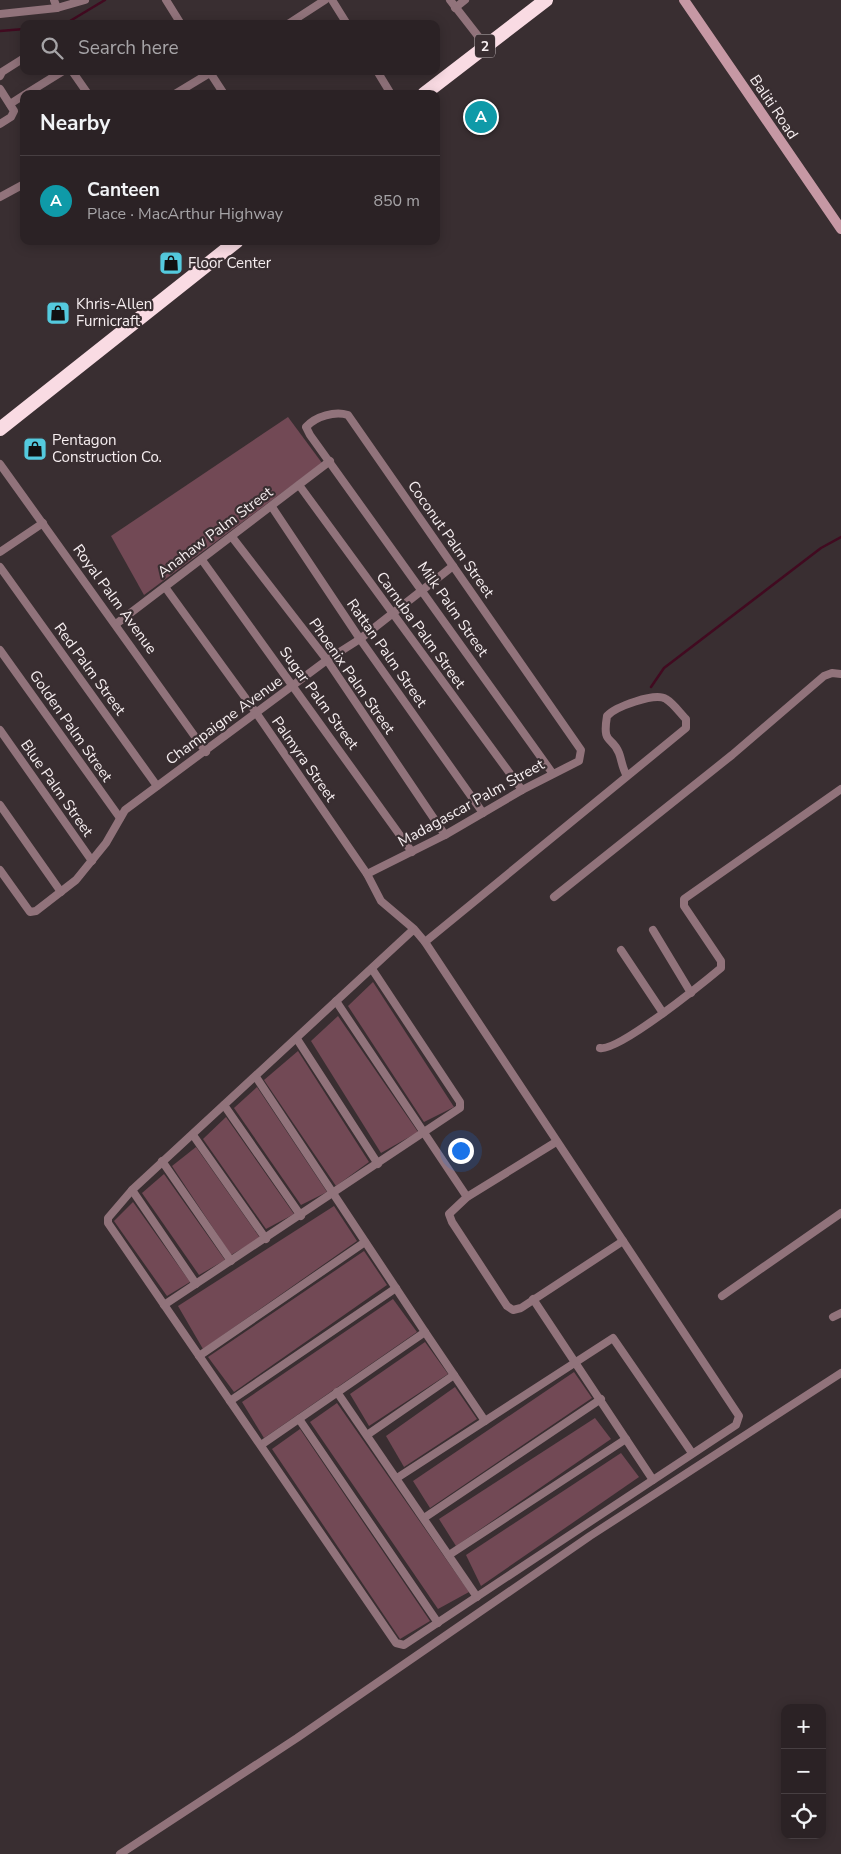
<!DOCTYPE html>
<meta charset="utf-8">
<style>
body{margin:0;font-family:"Nunito Sans",sans-serif;background:#372f32;color:#f1f3f6}
.controls{position:absolute;right:15px;bottom:15px;display:grid;overflow:hidden;border-radius:10px;box-shadow:0 2px 12px #0003}
.controls button{width:45px;height:45px;display:grid;place-items:center;padding:0;border:0;border-bottom:1px solid #473f42;background:#2b2225;color:#f1f3f6;font:25px sans-serif}
.you{position:absolute;left:460px;top:1150px;width:18px;height:18px;margin:-12px;border:4px solid #fff;border-radius:50%;background:#1a73e8;box-shadow:0 0 0 8px #1a73e833}
.badge{display:grid;place-items:center;width:32px;height:32px;border-radius:50%;background:#1a73e8;color:#fff;font-size:16px;font-weight:700}
.pin{position:absolute;translate:-50% -50%;border:2px solid #fff;box-shadow:0 1px 5px #0006}
.list{margin:0;padding:0;list-style:none}
h2{display:flex;justify-content:space-between;align-items:center;height:65px;margin:0;padding:0 20px;font-size:21px}
h2 small{font-size:16px;font-weight:400;color:#a6a4a7}
.list li{display:grid;grid-template-columns:32px 1fr auto;gap:15px;align-items:center;box-sizing:border-box;height:90px;padding:0 20px;border-top:1px solid #473f42}
.list b{display:block;font-size:19px;white-space:nowrap}
.list p{margin:0;font-size:16px;white-space:nowrap;color:#a6a4a7}
.list em{font-size:16px;font-style:normal;color:#a6a4a7}
.icon{flex:none;width:28px;height:28px;fill:none;stroke:currentColor;stroke-width:2;stroke-linecap:round;stroke-linejoin:round}
.map{position:relative;flex:none;width:841px;height:1854px;overflow:hidden}
.search{position:absolute;background:#2b2225;box-shadow:0 2px 12px #0003;left:20px;top:20px;width:420px;height:55px;display:flex;align-items:center;gap:12px;box-sizing:border-box;padding:0 18px;border-radius:10px;color:#a6a4a7;font-size:19px}
.panel{position:absolute;background:#2b2225;box-shadow:0 2px 12px #0003;left:20px;top:90px;width:420px;height:155px;border-radius:10px}
.map>svg:first-child{display:block}
</style>
<div class="map">
<svg width="841" height="1854" viewBox="0 0 841 1854">
<rect width="100%" height="100%" fill="#392e31"/>
<g fill="#724955">
<polygon points="288,417 322,463 144,595 111,536"/>
<polygon points="373,982 454,1107 424,1122 348,1006"/>
<polygon points="338,1016 418,1132 381,1153 311,1041"/>
<polygon points="298,1051 369,1162 336,1186 264,1080"/>
<polygon points="257,1087 327,1192 301,1205 234,1108"/>
<polygon points="226,1117 294,1214 266,1229 203,1139"/>
<polygon points="196,1147 260,1238 231,1255 172,1166"/>
<polygon points="164,1174 225,1260 199,1275 142,1193"/>
<polygon points="133,1202 190,1282 167,1296 114,1221"/>
<polygon points="334,1206 357,1241 203,1349 178,1306"/>
<polygon points="364,1251 387,1285 234,1392 208,1357"/>
<polygon points="393,1299 417,1332 264,1438 242,1402"/>
<polygon points="425,1342 448,1374 369,1426 350,1394"/>
<polygon points="574,1372 592,1398 430,1508 413,1481"/>
<polygon points="455,1387 477,1419 404,1467 386,1436"/>
<polygon points="337,1403 469,1592 438,1609 310,1422"/>
<polygon points="595,1418 611,1439 456,1546 439,1519"/>
<polygon points="300,1429 430,1621 400,1639 272,1449"/>
<polygon points="621,1453 639,1477 481,1586 466,1555"/>
</g>
<g fill="none" stroke-linecap="round" stroke-linejoin="round">
<g stroke="#410a20" stroke-width="2.5">
<polyline points="65,24 105,0"/>
<polyline points="0,31 24,29"/>
<polyline points="651,687 664,668 821,548 841,537"/>
</g>
<g stroke="#91737b" stroke-width="8">
<polyline points="54,0 57,8 85,0"/>
<polyline points="166,0 181,24"/>
<polyline points="332,0 347,24"/>
<polyline points="450,0 485,45"/>
<polyline points="455,8 465,0"/>
<polyline points="0,14 57,8"/>
<polyline points="288,24 325,0"/>
<polyline points="72,71 88,94"/>
<polyline points="209,71 224,94"/>
<polyline points="377,71 391,94"/>
<polyline points="0,76 2,72 24,58"/>
<polyline points="0,89 14,111 11,117 0,124"/>
<polyline points="26,94 63,71"/>
<polyline points="175,94 213,71"/>
<polyline points="10,104 24,95"/>
<polyline points="0,197 24,184"/>
<polyline points="0,464 206,752"/>
<polyline points="299,485 522,790"/>
<polyline points="272,507 360,639 483,813"/>
<polyline points="232,537 327,660 445,835"/>
<polyline points="0,552 43,523"/>
<polyline points="202,560 412,852"/>
<polyline points="0,567 157,786"/>
<polyline points="165,587 257,714 367,874 381,901 414,929 425,942 739,1416 736,1425 404,1645 396,1643 108,1223 108,1218 132,1190 414,929"/>
<polyline points="116,624 330,461"/>
<polyline points="0,650 120,818"/>
<polyline points="0,730 92,861"/>
<polyline points="0,805 61,892"/>
<polyline points="0,870 30,912 36,911 76,880 106,843 125,810 327,660 360,639 453,566"/>
<path d="M367,874l78,-39 77,-45 57,-29 2,-11 -233,-335c-13,-4 -32,1 -42,12l4,8 243,339"/>
<polyline points="554,897 732,755 824,676 832,673 841,674"/>
<polyline points="653,930 691,993"/>
<path d="M425,942l261,-214v-9c-6,-6 -13,-16 -20,-20 -11,-7 -51,8 -59,17 -5,30 5,19 12,37 3,8 3,15 8,23"/>
<polyline points="621,950 663,1013"/>
<polyline points="336,1001 467,1197"/>
<polyline points="297,1039 378,1164"/>
<path d="M600,1048c18,4 103,-65 121,-80v-7l-37,-55v-7l157,-110"/>
<polyline points="256,1077 425,1332 261,1445"/>
<polyline points="224,1105 301,1216"/>
<polyline points="193,1135 266,1239"/>
<polyline points="556,1142 467,1197 449,1214 452,1222 507,1306 513,1310 521,1308 623,1241"/>
<polyline points="162,1161 231,1261"/>
<polyline points="132,1190 196,1284"/>
<polyline points="722,1296 841,1213"/>
<polyline points="533,1299 653,1480"/>
<polyline points="164,1305 460,1108 460,1102 372,969"/>
<polyline points="833,1317 841,1313"/>
<polyline points="425,1332 485,1421"/>
<polyline points="199,1356 365,1242"/>
<polyline points="337,1392 477,1597"/>
<polyline points="230,1401 396,1288"/>
<polyline points="299,1419 438,1623"/>
<polyline points="367,1435 454,1375"/>
<polyline points="397,1478 613,1338 692,1453"/>
<polyline points="424,1518 601,1399"/>
<polyline points="449,1555 626,1439"/>
<polyline points="120,1854 297,1738 590,1536 841,1373"/>
</g>
<polyline stroke="#c698a4" stroke-width="10" points="684,0 841,229"/>
<g stroke="#f9dbe3" stroke-width="14">
<polyline points="424,94 546,0"/>
<polyline points="0,429 237,241"/>
</g>
</g>
<defs>
<g id="shop-square" transform="scale(1.25)"><rect x="-9" y="-9" width="18" height="18" rx="4" fill="#54cade" stroke="#392e31"/><path d="M-5-2.5h2.3a2.7 3.5 0 0 1 5.4 0H5L5.5 6h-11ZM-1.5-2.5h3a1.5 2.3 0 0 0-3 0Z" fill="#111"/></g>
</defs>
<g fill-rule="evenodd">
<use href="#shop-square" x="171" y="263"/>
<use href="#shop-square" x="58" y="313"/>
<use href="#shop-square" x="35" y="449"/>
</g>
<g text-anchor="middle" dominant-baseline="central" stroke-width="4.5" stroke-linejoin="round" paint-order="stroke">
<rect fill="#392e31" stroke="#bdb4b7" stroke-width="1" x="475" y="34.5" width="20" height="23" rx="4"/>
<g font-size="14" font-weight="bold" fill="#f6eef0">
<text x="485" y="46">2</text>
</g>
<g font-size="15" fill="#f6eef0" stroke="#392e31">
<text transform="translate(774 107) rotate(56)">Baliti Road</text>
<text transform="translate(215 532) rotate(-37)">Anahaw Palm Street</text>
<text transform="translate(451 539) rotate(55)">Coconut Palm Street</text>
<text transform="translate(115 599) rotate(54)">Royal Palm Avenue</text>
<text transform="translate(453 609) rotate(55)">Milk Palm Street</text>
<text transform="translate(421 630) rotate(54)">Carnuba Palm Street</text>
<text transform="translate(387 653) rotate(55)">Rattan Palm Street</text>
<text transform="translate(90 669) rotate(54)">Red Palm Street</text>
<text transform="translate(352 676) rotate(55)">Phoenix Palm Street</text>
<text transform="translate(319 698) rotate(54)">Sugar Palm Street</text>
<text transform="translate(224 720) rotate(-36)">Champaigne Avenue</text>
<text transform="translate(71 726) rotate(55)">Golden Palm Street</text>
<text transform="translate(304 759) rotate(55)">Palmyra Street</text>
<text transform="translate(57 788) rotate(55)">Blue Palm Street</text>
<text transform="translate(471 803) rotate(-29)">Madagascar Palm Street</text>
</g>
<g font-size="15" fill="#f6eef0" stroke="#392e31" text-anchor="start">
<text x="188" y="263">Floor Center</text>
<text x="76" y="304">Khris-Allen<tspan x="76" dy="17">Furnicraft</tspan></text>
<text x="52" y="440">Pentagon<tspan x="52" dy="17">Construction Co.</tspan></text>
</g>
</g>
</svg>
<div class="controls">
<button>+</button>
<button>−</button>
<button><svg class="icon" aria-label="locate" viewBox="0 0 24 24"><circle cx="12" cy="12" r="6"/><path d="M12 2v4M12 18v4M2 12h4M18 12h4"/></svg></button>
</div>
<div class="you"></div>
<div class="pin badge" style="left:481px;top:117px;background:#0f9aa8">A</div>
<div class="search"><svg class="icon" aria-label="search" viewBox="0 0 24 24"><circle cx="10" cy="10" r="6"/><path d="M15 15l6 6"/></svg>Search here</div>
<section class="panel">
<h2>Nearby<small></small></h2>
<ul class="list">
<li><span class="badge" style="background:#0f9aa8">A</span><div><b>Canteen</b><p>Place · MacArthur Highway</p></div><em>850 m</em></li>
</ul>
</section>
</div>
